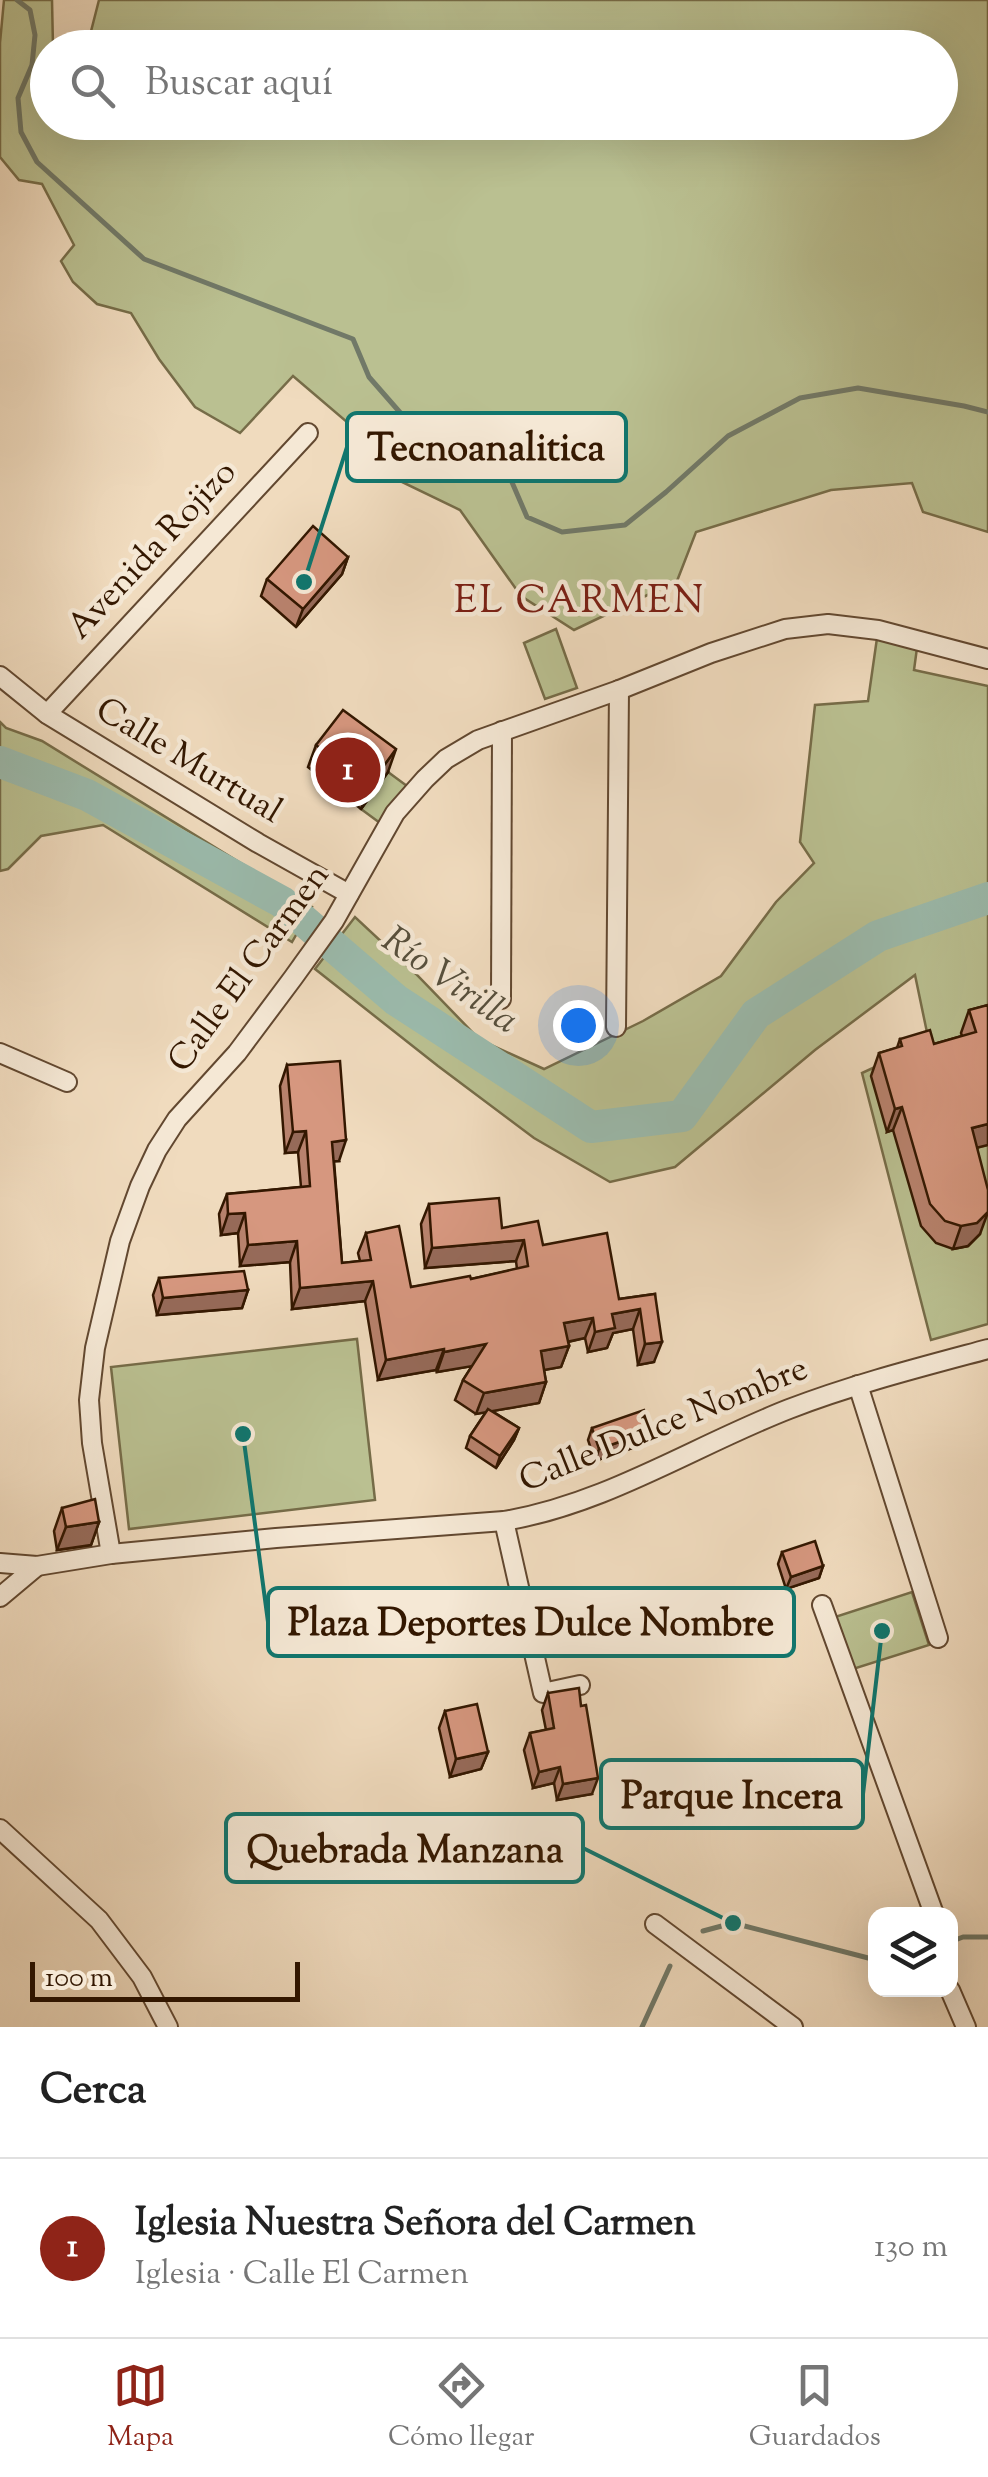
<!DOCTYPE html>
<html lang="es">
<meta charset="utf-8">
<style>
body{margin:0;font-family:"Sorts Mill Goudy",serif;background:#f2f2f2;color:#222}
.controls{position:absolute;right:30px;bottom:30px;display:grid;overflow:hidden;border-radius:20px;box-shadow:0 10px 40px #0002}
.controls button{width:90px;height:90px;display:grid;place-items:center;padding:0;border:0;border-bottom:2px solid #e0e0e0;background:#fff;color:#222;font:50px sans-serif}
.scale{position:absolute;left:30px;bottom:25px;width:270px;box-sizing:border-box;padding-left:10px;border:5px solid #331700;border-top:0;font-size:28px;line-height:35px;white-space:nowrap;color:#331700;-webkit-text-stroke:8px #f5e8d5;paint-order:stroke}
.you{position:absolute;left:578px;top:1025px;width:35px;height:35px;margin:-25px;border:8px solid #fff;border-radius:50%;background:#1a73e8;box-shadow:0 0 0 15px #1a73e833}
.badge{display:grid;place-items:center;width:65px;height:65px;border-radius:50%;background:#8f2418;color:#fff;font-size:32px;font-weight:700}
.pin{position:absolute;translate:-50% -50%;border:5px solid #fff;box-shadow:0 2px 10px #0006}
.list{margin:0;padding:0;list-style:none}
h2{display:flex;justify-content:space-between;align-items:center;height:130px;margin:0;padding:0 40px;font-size:42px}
h2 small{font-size:32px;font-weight:400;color:#767676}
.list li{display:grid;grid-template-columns:65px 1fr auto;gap:30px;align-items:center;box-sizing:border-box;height:180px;padding:0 40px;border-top:2px solid #e0e0e0}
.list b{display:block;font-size:38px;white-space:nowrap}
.list p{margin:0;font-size:32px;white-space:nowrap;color:#767676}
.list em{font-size:32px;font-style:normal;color:#767676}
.icon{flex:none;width:55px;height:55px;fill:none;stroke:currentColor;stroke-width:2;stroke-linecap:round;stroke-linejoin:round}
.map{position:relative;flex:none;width:988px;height:2027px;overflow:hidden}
.search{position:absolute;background:#fff;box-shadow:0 10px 40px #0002;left:30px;right:30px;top:30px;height:110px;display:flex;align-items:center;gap:25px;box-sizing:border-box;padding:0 35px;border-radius:55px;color:#767676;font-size:38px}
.sheet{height:310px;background:#fff}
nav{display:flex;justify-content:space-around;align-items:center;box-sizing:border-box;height:140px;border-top:2px solid #e0e0e0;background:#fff;font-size:28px;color:#767676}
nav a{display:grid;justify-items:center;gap:5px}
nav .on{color:#8f2418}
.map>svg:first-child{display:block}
</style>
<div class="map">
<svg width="988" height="2027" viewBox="0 0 988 2027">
<rect width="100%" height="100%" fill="#f0dbbe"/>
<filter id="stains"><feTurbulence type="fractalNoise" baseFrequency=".002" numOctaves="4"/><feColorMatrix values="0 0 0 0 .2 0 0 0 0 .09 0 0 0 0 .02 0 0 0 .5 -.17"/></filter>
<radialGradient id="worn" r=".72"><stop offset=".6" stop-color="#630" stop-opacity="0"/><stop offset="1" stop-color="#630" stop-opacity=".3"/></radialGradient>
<g fill="#bac091" stroke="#766c48" stroke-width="2.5">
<polygon points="4,0 52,0 53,47 48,48 48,122 940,122 940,48 87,47 99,0 988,0 988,532 923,512 912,483 831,490 696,532 677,581 574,630 521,596 460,510 373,468 347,422 293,376 240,433 195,407 159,359 131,313 97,304 73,282 61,261 74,245 42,184 19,180 0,157 0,43"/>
<polygon points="556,629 577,688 545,699 524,643"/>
<polygon points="877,638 917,648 914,670 988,686 988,1025 973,1074 888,1131 893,1130 964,1151 988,1145 988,1324 931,1340 862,1073 929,1042 915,975 815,1050 675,1167 610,1182 534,1138 438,1066 315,969 355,917 416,974 480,1040 544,1069 643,1021 721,976 776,902 814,863 800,842 815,705 868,701"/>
<polygon points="0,722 6,728 42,741 312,907 292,942 103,825 41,836 8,869 0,871"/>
<polygon points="388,772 407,786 380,823 361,809"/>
<polygon points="357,1339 375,1500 129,1529 111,1367"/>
<polygon points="912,1592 929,1645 853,1669 835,1617"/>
</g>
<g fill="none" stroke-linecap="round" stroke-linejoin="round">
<g stroke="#717968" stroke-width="5">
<polyline points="17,0 30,10 35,35 32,65 18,98 21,132 37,162 144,259 353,339 369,377 418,433 473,436 505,466 527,517 562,532 625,525 666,492 728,436 800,398 858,388 964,406 988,412"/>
<polyline points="703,1931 733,1923 876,1960"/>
<polyline points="950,1942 963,1937 988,1937"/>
<polyline points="642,2027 670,1966"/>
</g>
<polyline stroke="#9bbbad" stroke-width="32" points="0,762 87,795 282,902 396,1000 591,1127 682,1116 756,1014 878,936 988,898"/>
<g stroke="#624830" stroke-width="22">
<g id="minor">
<polyline points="0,676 47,714 258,843 349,894"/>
<polyline points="47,714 308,433"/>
<polyline points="501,999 502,731"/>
<polyline points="616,1027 619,690"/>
<polyline points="0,1053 67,1082"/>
<polyline points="858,1385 938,1638"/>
<polyline points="504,1521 543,1693 580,1685"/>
<polyline points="111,1554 92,1443 89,1400 95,1348 120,1241 140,1186 157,1150 177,1119 237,1053 293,978 334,921 395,813 425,779 446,759 478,740 619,690 711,653 785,629 828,624 878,630 988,659"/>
<path d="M0,1563l37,3 74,-12 165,-16 228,-17c102,-17 190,-75 285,-112 65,-25 132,-42 199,-60"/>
<polyline points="0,1597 37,1566"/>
<polyline points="822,1605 934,1914"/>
<polyline points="0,1829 99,1920 142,1977 168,2027"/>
<polyline points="655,1924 793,2027"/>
<polyline points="950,1990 966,2027"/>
</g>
</g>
<use href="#minor" stroke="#f5e8d5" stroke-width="18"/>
</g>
<g fill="#b8826d" stroke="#331700" stroke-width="2.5">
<polygon points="348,557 342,574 296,627 261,596 267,579"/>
<polygon points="316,745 388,772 361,809 308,767"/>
<polygon points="988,1005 977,1147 980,1234 968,1246 953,1249 936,1243 921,1226 893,1130 887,1132 871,1076 879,1053 897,1048 900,1039 934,1044 962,1036 961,1033 969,1010"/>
<polygon points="287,1065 339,1161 334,1161 342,1263 360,1261 358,1253 366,1233 411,1287 471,1279 517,1269 516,1261 425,1268 421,1224 429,1204 502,1228 543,1245 619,1299 655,1294 654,1362 638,1365 633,1329 613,1333 607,1348 588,1352 585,1338 568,1342 569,1346 561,1367 544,1370 546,1382 539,1403 492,1411 519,1428 514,1440 496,1468 466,1448 470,1436 486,1412 476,1414 455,1400 463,1380 472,1366 437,1372 436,1370 378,1380 365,1301 292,1309 290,1262 240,1266 238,1233 221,1235 219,1214 227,1194 301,1187 298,1152 285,1153 280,1086"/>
<polygon points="159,1278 248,1290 242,1308 157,1315 153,1295"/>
<polygon points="592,1428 647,1443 595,1461 588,1440"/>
<polygon points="62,1508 99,1522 91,1545 57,1550 54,1531"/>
<polygon points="782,1552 823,1566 819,1578 786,1589 778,1564"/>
<polygon points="548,1693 592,1794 557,1800 554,1783 533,1788 524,1750 530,1733 546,1730 542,1710"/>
<polygon points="445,1711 488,1752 481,1769 450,1777 439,1728"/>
</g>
<g fill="#966a59" stroke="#331700" stroke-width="2.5">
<polygon points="348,557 342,574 296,627 303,609"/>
<polygon points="396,749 388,772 361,809 369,786"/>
<polygon points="902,1107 893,1130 887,1132 895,1109"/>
<polygon points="988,1124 988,1145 964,1151 972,1128"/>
<polygon points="306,1131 298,1152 285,1153 293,1132"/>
<polygon points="346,1140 339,1161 325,1162 332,1142"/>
<polygon points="988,1212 980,1234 968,1246 953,1249 961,1226"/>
<polygon points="245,1213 238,1233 221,1235 228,1214"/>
<polygon points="524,1240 516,1261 425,1268 432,1248"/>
<polygon points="297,1241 290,1262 240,1266 248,1245"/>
<polygon points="373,1281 365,1301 292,1309 300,1288"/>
<polygon points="248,1290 242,1308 157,1315 163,1298"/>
<polygon points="640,1309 633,1329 613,1333 607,1348 588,1352 595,1332 612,1314"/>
<polygon points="593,1318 585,1338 557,1344 564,1323"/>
<polygon points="662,1342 654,1362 638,1365 645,1344"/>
<polygon points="486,1344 479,1365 437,1372 444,1352"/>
<polygon points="569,1346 561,1367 533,1372 541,1351"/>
<polygon points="444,1349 436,1370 378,1380 386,1360"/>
<polygon points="546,1382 539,1403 476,1414 484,1393"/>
<polygon points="519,1428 514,1440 496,1468 500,1456"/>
<polygon points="651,1431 647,1443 595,1461 599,1449"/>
<polygon points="99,1522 91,1545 57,1550 66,1527"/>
<polygon points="823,1566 819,1578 786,1589 791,1577"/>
<polygon points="488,1752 481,1769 450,1777 456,1759"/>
<polygon points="560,1767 554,1783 533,1788 539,1772"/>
<polygon points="598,1778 592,1794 557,1800 563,1784"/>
</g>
<g fill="#d6977f" stroke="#331700" stroke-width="2.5">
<polygon points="313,526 348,557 303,609 267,579"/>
<polygon points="343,710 396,749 369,786 316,745"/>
<polygon points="988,1005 988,1124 972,1128 988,1190 988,1212 977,1223 961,1226 945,1221 930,1204 902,1107 895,1109 879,1053 902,1046 900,1039 930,1030 934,1044 976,1032 969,1010"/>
<polygon points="340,1061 346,1140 332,1142 342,1263 371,1260 366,1233 399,1226 411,1287 470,1276 471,1279 528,1266 524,1240 432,1248 429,1204 499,1198 502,1228 538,1221 543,1245 607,1233 619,1299 655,1294 662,1342 645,1344 640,1309 612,1314 615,1328 595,1332 593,1318 564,1323 569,1346 541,1351 546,1382 484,1393 463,1380 486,1344 444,1352 444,1349 386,1360 373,1281 300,1288 297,1241 248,1245 245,1213 228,1214 227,1194 310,1186 306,1131 293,1132 287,1065"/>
<polygon points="244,1271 248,1290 163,1298 159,1278"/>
<polygon points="488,1409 519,1428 500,1456 470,1436"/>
<polygon points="644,1410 651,1431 599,1449 592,1428"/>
<polygon points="95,1499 99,1522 66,1527 62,1508"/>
<polygon points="815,1541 823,1566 791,1577 782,1552"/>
<polygon points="579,1688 581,1706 586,1705 598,1778 563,1784 560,1767 539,1772 530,1733 554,1728 548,1693"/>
<polygon points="477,1704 488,1752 456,1759 445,1711"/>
</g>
<g text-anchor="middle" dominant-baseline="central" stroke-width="9" stroke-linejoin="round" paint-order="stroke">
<g font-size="35" fill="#331700" stroke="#f5e8d5">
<text transform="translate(153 551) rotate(-47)">Avenida Rojizo</text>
<text transform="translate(188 762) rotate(31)">Calle Murtual</text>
<text transform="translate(250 969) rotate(-54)">Calle El Carmen</text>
<text transform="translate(664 1426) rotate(-22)">Calle Dulce Nombre</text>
</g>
<g font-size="38" letter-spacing="2.5" fill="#7a1f14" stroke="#f5e8d5">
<text x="580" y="603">EL CARMEN</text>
</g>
<g font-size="38" font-style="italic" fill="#57503d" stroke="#f5e8d5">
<text transform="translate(449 982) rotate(35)">Río Virilla</text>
</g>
</g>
<path fill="none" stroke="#0f766e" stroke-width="4" d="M304 582L347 447M243 1434L268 1622M882 1631L863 1794M733 1923L583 1848"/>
<g fill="#0f766e" stroke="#f5e8d5" stroke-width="4">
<circle cx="304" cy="582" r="10"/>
<circle cx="243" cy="1434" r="10"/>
<circle cx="882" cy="1631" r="10"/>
<circle cx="733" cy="1923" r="10"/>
</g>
<g fill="#f5e8d5" stroke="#0f766e" stroke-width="4">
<rect x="347" y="413" width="279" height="68" rx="10"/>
<rect x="268" y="1588" width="526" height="68" rx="10"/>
<rect x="601" y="1760" width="262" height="68" rx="10"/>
<rect x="226" y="1814" width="357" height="68" rx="10"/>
</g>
<g font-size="38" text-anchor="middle" font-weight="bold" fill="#331700">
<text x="486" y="460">Tecnoanalitica</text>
<text x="531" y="1635">Plaza Deportes Dulce Nombre</text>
<text x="732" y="1808">Parque Incera</text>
<text x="405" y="1862">Quebrada Manzana</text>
</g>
<rect width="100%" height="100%" filter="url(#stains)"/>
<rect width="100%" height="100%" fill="url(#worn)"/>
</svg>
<div class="controls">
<button><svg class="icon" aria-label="layers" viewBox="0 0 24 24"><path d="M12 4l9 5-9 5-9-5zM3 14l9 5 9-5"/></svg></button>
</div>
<div class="scale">100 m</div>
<div class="you"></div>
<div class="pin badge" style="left:348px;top:770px">1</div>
<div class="search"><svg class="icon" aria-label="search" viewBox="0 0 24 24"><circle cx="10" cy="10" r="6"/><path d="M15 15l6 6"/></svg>Buscar aquí</div>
</div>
<section class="sheet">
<h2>Cerca<small></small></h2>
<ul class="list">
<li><span class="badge">1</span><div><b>Iglesia Nuestra Señora del Carmen</b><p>Iglesia · Calle El Carmen</p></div><em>130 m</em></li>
</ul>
</section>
<nav>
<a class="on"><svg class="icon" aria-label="map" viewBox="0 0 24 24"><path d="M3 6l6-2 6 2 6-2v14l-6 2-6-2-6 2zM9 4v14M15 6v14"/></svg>Mapa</a>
<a><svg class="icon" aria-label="directions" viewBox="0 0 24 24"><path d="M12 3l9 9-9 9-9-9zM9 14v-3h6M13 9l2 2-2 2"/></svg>Cómo llegar</a>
<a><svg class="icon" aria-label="saved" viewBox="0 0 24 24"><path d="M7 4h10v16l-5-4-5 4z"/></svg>Guardados</a>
</nav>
